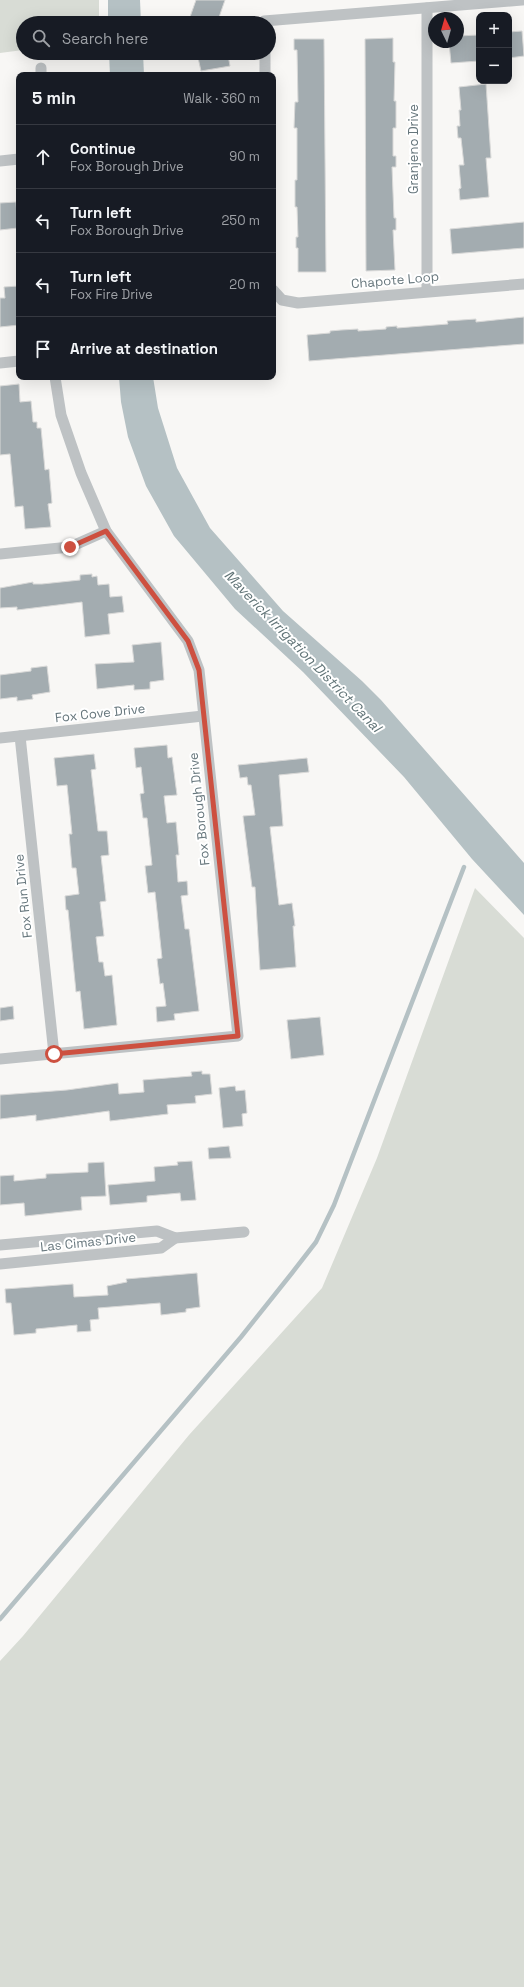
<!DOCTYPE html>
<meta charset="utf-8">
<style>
body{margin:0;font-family:"Space Grotesk",sans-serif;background:#242831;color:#f1f3f6}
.controls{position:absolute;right:12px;top:12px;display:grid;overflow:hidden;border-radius:8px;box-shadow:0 4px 16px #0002}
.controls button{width:36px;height:36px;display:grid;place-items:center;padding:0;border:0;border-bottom:1px solid #363941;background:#171b24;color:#f1f3f6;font:20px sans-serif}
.compass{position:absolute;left:428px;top:12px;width:36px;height:36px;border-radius:50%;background:#171b24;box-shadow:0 4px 16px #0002;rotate:355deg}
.stop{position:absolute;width:12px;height:12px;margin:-9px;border:3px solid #cd5040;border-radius:50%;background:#fff}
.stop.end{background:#cd5040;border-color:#fff;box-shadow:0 1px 4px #0008}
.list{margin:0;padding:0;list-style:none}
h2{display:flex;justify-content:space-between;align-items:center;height:52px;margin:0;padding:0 16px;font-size:17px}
h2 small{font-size:13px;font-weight:400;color:#9ea1a6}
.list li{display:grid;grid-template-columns:26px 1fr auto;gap:12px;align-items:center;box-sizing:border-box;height:64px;padding:0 16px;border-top:1px solid #363941}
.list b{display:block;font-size:15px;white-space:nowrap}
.list p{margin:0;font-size:13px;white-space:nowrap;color:#9ea1a6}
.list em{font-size:13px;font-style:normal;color:#9ea1a6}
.icon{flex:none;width:22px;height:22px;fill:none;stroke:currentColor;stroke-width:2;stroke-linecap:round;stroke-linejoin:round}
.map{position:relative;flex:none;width:524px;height:1987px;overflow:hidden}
.search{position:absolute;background:#171b24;box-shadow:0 4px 16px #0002;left:16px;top:16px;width:260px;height:44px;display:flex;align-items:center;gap:10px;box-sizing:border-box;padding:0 14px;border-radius:22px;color:#9ea1a6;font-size:15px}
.panel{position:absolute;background:#171b24;box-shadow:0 4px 16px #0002;left:16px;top:72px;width:260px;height:308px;border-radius:8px}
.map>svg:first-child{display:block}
</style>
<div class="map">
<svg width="524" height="1987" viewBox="0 0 524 1987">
<rect width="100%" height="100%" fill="#f8f7f5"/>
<g fill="#d8dcd5">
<polygon points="0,0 99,0 99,23 23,23 23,50 0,53"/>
<polygon points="475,888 524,938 524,1987 0,1987 0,1661 23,1636 189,1435 322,1288 377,1158"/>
</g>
<g fill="#b5c1c4">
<polygon points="108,0 140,0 141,23 108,23"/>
<polygon points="109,53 143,53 144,75 110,75"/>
<polygon points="119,377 153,377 158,408 177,468 210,528 283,611 362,681 381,700 524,863 524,915 472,859 404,777 303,672 235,609 174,536 146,486 128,437 121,402"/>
</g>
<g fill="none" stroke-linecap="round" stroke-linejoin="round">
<polyline stroke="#b5c1c4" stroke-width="4.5" points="0,1619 241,1337 292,1273 316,1242 334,1205 464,867"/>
</g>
<g fill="#a3acb0" stroke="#d9d9d8">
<polygon points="196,0 225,0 217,23 208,23 190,17"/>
<polygon points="522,31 524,56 509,58 509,32"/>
<polygon points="479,35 479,61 451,63 449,42 458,42 458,36"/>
<polygon points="393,38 393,62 395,62 394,101 396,101 396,128 393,128 393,156 396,156 396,167 392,167 394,218 396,218 396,230 393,230 395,270 366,271 365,39"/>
<polygon points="294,39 324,39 326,272 298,272 298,248 296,248 296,237 298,237 297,207 295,207 295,180 297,180 297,128 294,128 295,102 298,102 297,50 294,50"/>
<polygon points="197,53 225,53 225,55 228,55 230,66 201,71"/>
<polygon points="486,84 491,158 486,158 489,197 460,200 459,189 461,188 459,165 464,165 461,138 458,138 457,126 460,126 459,110 461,110 459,87"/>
<polygon points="16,202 18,228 0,230 0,203"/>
<polygon points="524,222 524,248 452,254 450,229"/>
<polygon points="19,286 19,325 0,327 0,298 5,298 4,287"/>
<polygon points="524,317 524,344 309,361 307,335 330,333 330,331 341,330 358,329 358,331 386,329 386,327 397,326 397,328 448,324 447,321 476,319 476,322"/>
<polygon points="19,384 20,402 31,401 33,422 37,422 37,428 41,428 45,470 49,469 52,503 48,504 51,527 25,529 23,506 15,507 10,454 0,455 0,386"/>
<polygon points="92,574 92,577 97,576 98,585 109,584 110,597 122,596 124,612 108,614 110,634 85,637 82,602 17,610 17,607 0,608 0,588 33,582 33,584 42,584 80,580 80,575"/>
<polygon points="161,642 164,680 150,682 150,689 134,690 134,685 97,689 95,664 134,662 132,645"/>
<polygon points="47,666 50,692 32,695 33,699 17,701 17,697 0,699 0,675 31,671 31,668"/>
<polygon points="167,745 168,758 172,757 177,795 164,796 167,823 176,822 179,855 176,855 178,882 187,881 188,895 181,896 185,929 189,929 199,1011 174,1014 175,1020 157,1022 156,1007 166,1006 163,983 160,984 157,959 162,958 155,892 148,893 145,866 152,865 147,818 143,818 140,794 144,793 141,767 136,768 134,748"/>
<polygon points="94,754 96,769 91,770 98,831 107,831 109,855 101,856 106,901 100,902 104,936 96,937 99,962 103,962 105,976 112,975 117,1025 84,1029 80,991 76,992 68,910 66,910 65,896 79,894 76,868 72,868 69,834 72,834 67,785 57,786 54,758"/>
<polygon points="307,758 309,772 279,775 283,826 270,827 279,905 292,903 295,926 293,926 296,967 260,970 255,887 252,887 243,816 255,815 251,785 248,785 247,777 240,778 238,765"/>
<polygon points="13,1006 14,1019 0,1021 0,1008"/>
<polygon points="320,1017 324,1055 291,1059 287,1020"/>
<polygon points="202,1071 202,1074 210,1074 212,1094 195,1096 196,1103 167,1105 168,1114 110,1121 109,1111 36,1121 36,1115 0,1119 0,1095 67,1090 118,1083 119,1094 144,1092 143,1080 192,1076 191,1072"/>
<polygon points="235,1086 236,1091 245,1090 247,1113 242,1114 243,1126 223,1128 219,1088"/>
<polygon points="229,1146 231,1158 209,1159 208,1148"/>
<polygon points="192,1161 196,1200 181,1201 180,1193 147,1196 147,1202 110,1205 108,1185 155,1181 154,1167 178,1165 177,1162"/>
<polygon points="104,1162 106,1196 81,1197 82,1210 25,1216 24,1203 0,1205 0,1176 14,1175 14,1181 46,1178 46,1174 88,1172 88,1163"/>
<polygon points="197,1273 200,1307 186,1309 186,1312 161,1315 160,1303 98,1308 99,1319 90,1320 91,1331 77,1332 77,1325 36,1329 36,1333 14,1335 11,1303 6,1303 5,1289 73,1284 74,1297 108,1295 107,1286 127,1282 126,1279"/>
</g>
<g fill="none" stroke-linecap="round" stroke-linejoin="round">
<g stroke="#bec2c4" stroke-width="11">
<polyline points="264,23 264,21 522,0"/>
<polyline points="265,53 265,75"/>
<polyline points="41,68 41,75"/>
<polyline points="0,161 19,159"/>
<polyline points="273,290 282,300 298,303 524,284"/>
<polyline points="427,291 427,8"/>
<polyline points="0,363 19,361"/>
<polyline points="0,554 70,547 106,531"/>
<polyline points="20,736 54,1054"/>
<polyline points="0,738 203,716"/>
<polyline points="0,1059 238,1036 199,670 188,641 106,531 81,473 61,415 55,377"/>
<polyline points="0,1245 157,1231 175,1238 244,1232"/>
<polyline points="0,1264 161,1248 175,1238"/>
</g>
</g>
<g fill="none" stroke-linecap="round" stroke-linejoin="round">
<polyline stroke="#cd5040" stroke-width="5" points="54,1054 238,1036 199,670 188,641 106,531 70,547"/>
</g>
<g text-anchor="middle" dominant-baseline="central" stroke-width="4" stroke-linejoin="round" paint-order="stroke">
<g font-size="13" fill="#66767c" stroke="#fff">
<text transform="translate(413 149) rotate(-90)">Granjeno Drive</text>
<text transform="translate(395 280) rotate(-5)">Chapote Loop</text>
<text transform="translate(100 713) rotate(-6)">Fox Cove Drive</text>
<text transform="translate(199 809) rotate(-96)">Fox Borough Drive</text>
<text transform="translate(23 896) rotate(-96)">Fox Run Drive</text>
<text transform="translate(88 1242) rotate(-6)">Las Cimas Drive</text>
</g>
<g font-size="14" font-style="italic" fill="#617477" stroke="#fff">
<text transform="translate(303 651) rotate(46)">Maverick Irrigation District Canal</text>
</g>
</g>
</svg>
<div class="controls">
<button>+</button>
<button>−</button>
</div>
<svg class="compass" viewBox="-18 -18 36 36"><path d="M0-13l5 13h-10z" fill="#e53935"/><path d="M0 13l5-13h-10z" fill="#9ea1a6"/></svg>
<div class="stop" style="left:54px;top:1054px"></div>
<div class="stop end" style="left:70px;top:547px"></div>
<div class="search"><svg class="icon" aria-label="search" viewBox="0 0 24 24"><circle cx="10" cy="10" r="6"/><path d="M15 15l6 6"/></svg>Search here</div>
<section class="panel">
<h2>5 min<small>Walk · 360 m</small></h2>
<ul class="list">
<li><svg class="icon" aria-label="ahead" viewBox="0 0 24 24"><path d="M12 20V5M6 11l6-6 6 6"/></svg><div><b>Continue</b><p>Fox Borough Drive</p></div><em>90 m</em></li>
<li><svg class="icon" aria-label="left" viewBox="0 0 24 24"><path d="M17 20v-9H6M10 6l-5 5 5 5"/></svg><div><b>Turn left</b><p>Fox Borough Drive</p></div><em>250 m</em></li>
<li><svg class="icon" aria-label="left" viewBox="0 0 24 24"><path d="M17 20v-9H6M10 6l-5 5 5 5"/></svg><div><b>Turn left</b><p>Fox Fire Drive</p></div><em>20 m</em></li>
<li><svg class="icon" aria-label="arrive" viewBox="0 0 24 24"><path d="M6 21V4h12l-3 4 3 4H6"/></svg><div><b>Arrive at destination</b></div></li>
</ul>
</section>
</div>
